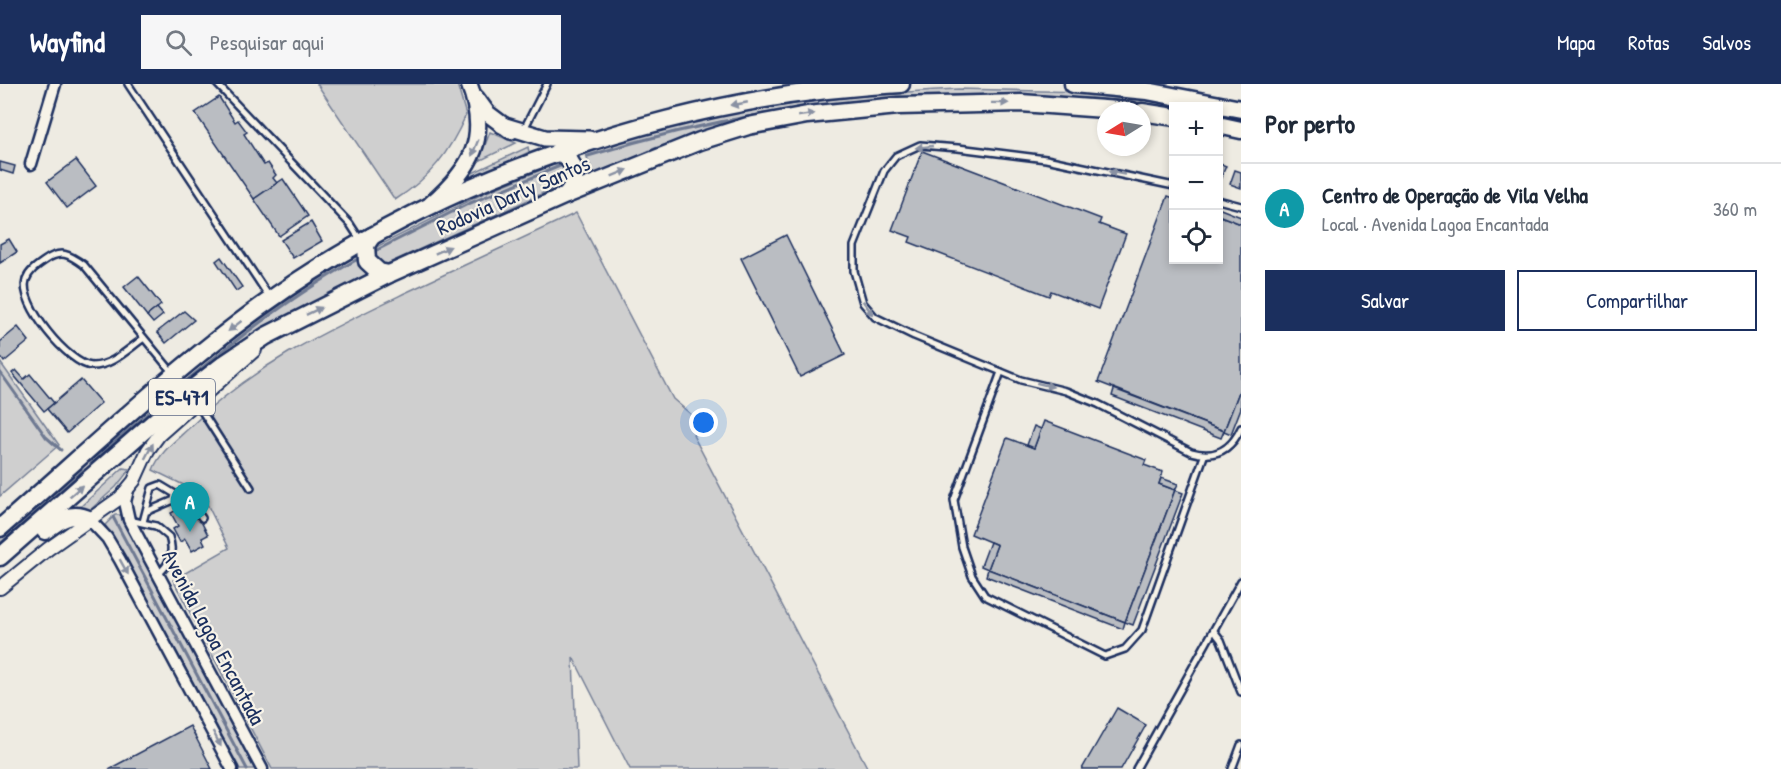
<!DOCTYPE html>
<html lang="pt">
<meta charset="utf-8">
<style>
body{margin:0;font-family:"Patrick Hand",sans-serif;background:#f6f6f7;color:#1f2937}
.controls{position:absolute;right:18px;top:18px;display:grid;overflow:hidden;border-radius:0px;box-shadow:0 3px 9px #0003}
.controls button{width:54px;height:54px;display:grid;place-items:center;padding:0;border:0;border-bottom:2px solid #e0e1e3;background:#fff;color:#1f2937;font:30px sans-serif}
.compass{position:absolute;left:1097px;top:18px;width:54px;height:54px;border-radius:50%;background:#fff;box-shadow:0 3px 9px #0003;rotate:259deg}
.you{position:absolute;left:704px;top:339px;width:21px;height:21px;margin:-15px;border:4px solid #fff;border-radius:50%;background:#1a73e8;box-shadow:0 0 0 9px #1a73e833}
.badge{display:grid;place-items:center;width:39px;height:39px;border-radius:50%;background:#1b2f5e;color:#fff;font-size:20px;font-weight:700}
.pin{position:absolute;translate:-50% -50px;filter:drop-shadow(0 2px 3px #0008)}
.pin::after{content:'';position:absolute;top:32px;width:21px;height:18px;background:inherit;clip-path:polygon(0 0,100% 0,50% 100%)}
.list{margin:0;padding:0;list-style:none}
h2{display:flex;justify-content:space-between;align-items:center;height:78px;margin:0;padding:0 24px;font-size:26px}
h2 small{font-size:20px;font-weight:400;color:#747a83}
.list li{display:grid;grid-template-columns:39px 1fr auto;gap:18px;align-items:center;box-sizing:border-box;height:90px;padding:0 24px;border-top:2px solid #e0e1e3}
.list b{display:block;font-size:22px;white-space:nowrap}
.list p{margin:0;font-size:20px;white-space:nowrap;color:#747a83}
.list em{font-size:20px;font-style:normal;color:#747a83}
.actions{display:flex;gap:12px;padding:18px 24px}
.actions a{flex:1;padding:14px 0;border:2px solid #1b2f5e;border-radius:0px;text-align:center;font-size:21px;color:#1b2f5e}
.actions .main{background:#1b2f5e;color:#fff}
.icon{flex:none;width:33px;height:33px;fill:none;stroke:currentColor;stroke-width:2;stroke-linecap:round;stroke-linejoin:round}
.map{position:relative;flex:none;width:1241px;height:685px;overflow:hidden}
header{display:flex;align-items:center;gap:36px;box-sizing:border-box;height:84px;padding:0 30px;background:#1b2f5e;color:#fff}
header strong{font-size:28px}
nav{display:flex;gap:33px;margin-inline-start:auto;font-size:21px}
.search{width:420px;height:54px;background:#f6f6f7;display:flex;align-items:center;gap:15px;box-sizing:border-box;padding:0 21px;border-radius:0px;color:#747a83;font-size:22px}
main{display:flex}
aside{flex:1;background:#fff}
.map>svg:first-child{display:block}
</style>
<header>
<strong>Wayfind</strong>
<div class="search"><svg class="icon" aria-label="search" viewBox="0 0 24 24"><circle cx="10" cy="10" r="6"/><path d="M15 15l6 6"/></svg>Pesquisar aqui</div>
<nav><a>Mapa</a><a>Rotas</a><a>Salvos</a></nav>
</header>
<main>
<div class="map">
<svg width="1241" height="685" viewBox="0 0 1241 685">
<rect width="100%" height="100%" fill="#eeebe2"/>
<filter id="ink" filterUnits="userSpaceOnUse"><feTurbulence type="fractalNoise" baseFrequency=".0167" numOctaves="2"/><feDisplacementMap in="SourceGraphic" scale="12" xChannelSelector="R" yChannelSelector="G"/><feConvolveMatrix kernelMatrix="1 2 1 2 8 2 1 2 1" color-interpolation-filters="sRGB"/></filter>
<g filter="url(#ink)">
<g fill="#cfcfcf" stroke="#757f96" stroke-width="1.5">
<path d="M317,0h140l9,31c-17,38 -35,62 -71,85z"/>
<path d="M958,5l126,3 110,14h-20l-1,5 -59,-8 -374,18 -85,27 -61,28 -9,-24c121,-40 245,-57 373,-63z"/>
<polygon points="490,48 516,59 479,77"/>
<polygon points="528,63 529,68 465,99 464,97 470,90"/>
<polygon points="553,81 561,81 566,86 566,96 561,101 387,180 376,179 373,167 378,162 484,109"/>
<path d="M576,129l97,186 34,29 -14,7 175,334h-238l-57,-112 4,112h-305l-99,-189 56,-32 -27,-54 -49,-24c6,-17 22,-29 35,-41 65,-64 138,-98 219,-137 56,-26 113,-53 169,-79z"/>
<path d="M358,171l3,13 10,9 -46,21 -325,252v-13c115,-100 226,-204 358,-282z"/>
<polygon points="0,278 59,361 0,412"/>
<polygon points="123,384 130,385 116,403 90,426 79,424"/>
<polygon points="115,431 123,431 129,448 255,685 240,685 127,476 105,441"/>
</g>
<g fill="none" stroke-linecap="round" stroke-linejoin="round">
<g stroke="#6e7992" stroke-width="3">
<polyline points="1218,31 1241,36"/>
<path d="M588,72c190,-60 389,-72 586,-49"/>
<polyline points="375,167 468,120 560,82"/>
<polyline points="0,288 46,353 61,366"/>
<path d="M91,379c84,-73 167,-148 265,-203"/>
<polyline points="113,433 247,685"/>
<polyline points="0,460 84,386"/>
</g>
</g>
<g fill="#babdc2" stroke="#1b2f5e" stroke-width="1.5">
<polygon points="219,13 235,38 238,36 247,48 244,50 264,81 268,79 276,91 273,94 277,99 254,115 195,29"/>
<polygon points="922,67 1101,135 1099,140 1126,150 1098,225 1051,207 1049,212 909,158 911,153 892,146"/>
<polygon points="76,76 96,102 67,124 47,98"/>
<polygon points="0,78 15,82 13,90 0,86"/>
<polygon points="1218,79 1226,82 1220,96 1218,95"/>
<polygon points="1235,86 1241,88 1241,104 1230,100"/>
<polygon points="283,95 308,132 279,152 254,115"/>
<polygon points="1168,112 1174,114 1174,176 1218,176 1218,131 1241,140 1241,303 1224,347 1098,298"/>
<polygon points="1218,124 1241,133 1241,140 1218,131"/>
<polygon points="311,138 322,157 293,174 281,156"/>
<polygon points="786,151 845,271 800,293 741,174"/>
<polygon points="9,155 17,168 0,179 0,160"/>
<polygon points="221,173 242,203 236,207 216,177"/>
<polygon points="138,192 161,221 147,232 124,203"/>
<polygon points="157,224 163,231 153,239 147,232"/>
<polygon points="184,227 194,236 166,259 157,248"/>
<polygon points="18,243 29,257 4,278 0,272 0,258"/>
<polygon points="16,286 24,295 30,290 54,319 44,327 12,289"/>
<polygon points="81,296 101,319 67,349 47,325"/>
<polygon points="1241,303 1241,324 1231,350 1224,347"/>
<polygon points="1114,305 1224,347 1221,354 1112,312"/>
<polygon points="1044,337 1146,376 1144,381 1163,388 1159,400 1175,406 1125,538 988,485 997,461 971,450 1007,354 1034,364"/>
<polygon points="1034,342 1041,345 1034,364 1027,361"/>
<polygon points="1161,394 1178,400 1175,406 1159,400"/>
<polygon points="1175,406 1183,409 1133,541 1125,538"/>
<polygon points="184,422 187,428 194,424 208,451 202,454 205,460 192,467 185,455 180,458 173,445 178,442 171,429"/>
<polygon points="990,458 997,461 988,485 981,482"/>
<polygon points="988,485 1125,538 1123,545 986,492"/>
<polygon points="1117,624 1146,641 1121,685 1082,685"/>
<polygon points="190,642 212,685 109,685"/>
</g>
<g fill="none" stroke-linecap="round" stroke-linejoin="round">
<g stroke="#1b2f5e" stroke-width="10">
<g id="service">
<polyline points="128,0 270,214"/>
<polyline points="217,0 350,140 361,157"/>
<polyline points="524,45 547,0"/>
<path d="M1174,102l-128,-27 -88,-11 -38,-3 -24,11 -12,15 -30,75v25l9,32 12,14 39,19 107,44 45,11 32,13 93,48c24,7 40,-2 50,-24"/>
<polyline points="1218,116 1241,122"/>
<path d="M144,254c-16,11 -32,28 -52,28 -23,-1 -74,-63 -66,-86 3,-9 11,-14 18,-19 17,-12 25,-7 40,4l88,107"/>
<polyline points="1001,288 954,416 962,463 972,492 985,512 1105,572 1125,565 1142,546 1204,372"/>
<polyline points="196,318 251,404"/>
<polyline points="176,413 189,417 202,434"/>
<path d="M129,436l27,6 13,11c5,15 2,27 -11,37"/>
<polyline points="143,438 152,404 160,401 175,410 174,416 148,427"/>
<polyline points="1214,547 1221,556 1241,608"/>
<polyline points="1136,685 1241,497"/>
<polyline points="1232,685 1241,661"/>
</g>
</g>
<g stroke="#1b2f5e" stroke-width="15">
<g id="minor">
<polyline points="31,80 55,0"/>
<polyline points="128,406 125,418 129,436 262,685"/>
<polyline points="90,436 107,454 120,476 232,685"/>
</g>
</g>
<g stroke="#1b2f5e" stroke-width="16">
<polyline id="tertiary" points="0,504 48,465 120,414 134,397 148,366 159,351 255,266"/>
</g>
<g stroke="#1b2f5e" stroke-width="20">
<g id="secondary">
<polyline points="476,14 487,29 511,47"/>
<polyline points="502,41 545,54 589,55"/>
<path d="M431,120c41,-36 59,-66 38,-120"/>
</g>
</g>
<g stroke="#1b2f5e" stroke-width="21">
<g id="primary">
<polyline points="1073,0 1147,7 1241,25"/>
<polyline points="1142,28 1174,33"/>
<polyline points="1218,41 1241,46"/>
<path d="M557,68c19,7 23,28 9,43"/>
<polyline points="372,152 366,161 367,177 379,188 389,190"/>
<path d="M0,444c85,-74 168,-154 260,-221 182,-131 417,-212 641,-223"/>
<path d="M45,447c14,-11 27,-21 45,-11"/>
<polyline points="0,473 188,308 224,280 266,252 389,190 566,111 700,57 748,42 807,31 898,22 1021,19 1132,27"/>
</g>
</g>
<use href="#service" stroke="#f7f3e8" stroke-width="5"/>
<use href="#minor" stroke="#f7f3e8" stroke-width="10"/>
<use href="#tertiary" stroke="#f7f3e8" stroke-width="12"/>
<use href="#secondary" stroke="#f7f3e8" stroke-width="15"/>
<use href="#primary" stroke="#f7f3e8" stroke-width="16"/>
</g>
<defs><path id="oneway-solid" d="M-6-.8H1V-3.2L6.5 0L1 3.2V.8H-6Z" transform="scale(1.5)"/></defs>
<g fill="#8991a3">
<use href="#oneway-solid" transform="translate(1000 19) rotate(1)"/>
<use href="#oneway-solid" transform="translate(739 20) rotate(169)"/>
<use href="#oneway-solid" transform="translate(806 31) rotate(-9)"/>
<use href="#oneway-solid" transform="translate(924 63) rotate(174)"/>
<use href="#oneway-solid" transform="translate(475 64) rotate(112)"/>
<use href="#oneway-solid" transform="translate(620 89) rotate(-22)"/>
<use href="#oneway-solid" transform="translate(1117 89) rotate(-169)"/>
<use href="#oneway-solid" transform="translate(443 166) rotate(-24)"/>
<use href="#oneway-solid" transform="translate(868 224) rotate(54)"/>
<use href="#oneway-solid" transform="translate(314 227) rotate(-26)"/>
<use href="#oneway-solid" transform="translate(235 242) rotate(142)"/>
<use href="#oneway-solid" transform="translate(1045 301) rotate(14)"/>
<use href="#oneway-solid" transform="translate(149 367) rotate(-62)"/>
<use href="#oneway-solid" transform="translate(76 407) rotate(-41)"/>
<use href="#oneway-solid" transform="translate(124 483) rotate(61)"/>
<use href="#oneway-solid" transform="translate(217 655) rotate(62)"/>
</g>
</g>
<g text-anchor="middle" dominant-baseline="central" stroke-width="4.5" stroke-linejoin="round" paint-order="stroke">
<rect fill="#f7f3e8" stroke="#5d6a87" stroke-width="1.5" x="149" y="295" width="66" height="36" rx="4.5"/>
<g font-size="21" font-weight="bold" fill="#1b2f5e">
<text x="182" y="313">ES-471</text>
</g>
<g font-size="22" fill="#1b2f5e" stroke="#f7f3e8">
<text transform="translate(513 111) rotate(-24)">Rodovia Darly Santos</text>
<text transform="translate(214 553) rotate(62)">Avenida Lagoa Encantada</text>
</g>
</g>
</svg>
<div class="controls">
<button>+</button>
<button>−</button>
<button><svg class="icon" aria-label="locate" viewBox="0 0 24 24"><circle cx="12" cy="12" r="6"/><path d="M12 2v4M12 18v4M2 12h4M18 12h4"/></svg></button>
</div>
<svg class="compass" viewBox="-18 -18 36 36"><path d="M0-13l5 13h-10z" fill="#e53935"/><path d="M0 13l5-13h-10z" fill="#747a83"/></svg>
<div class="you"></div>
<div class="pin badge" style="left:190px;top:448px;background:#0f9aa8">A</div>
</div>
<aside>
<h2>Por perto<small></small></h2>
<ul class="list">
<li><span class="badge" style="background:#0f9aa8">A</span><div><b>Centro de Operação de Vila Velha</b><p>Local · Avenida Lagoa Encantada</p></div><em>360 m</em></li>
</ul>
<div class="actions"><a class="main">Salvar</a><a>Compartilhar</a></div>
</aside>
</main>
